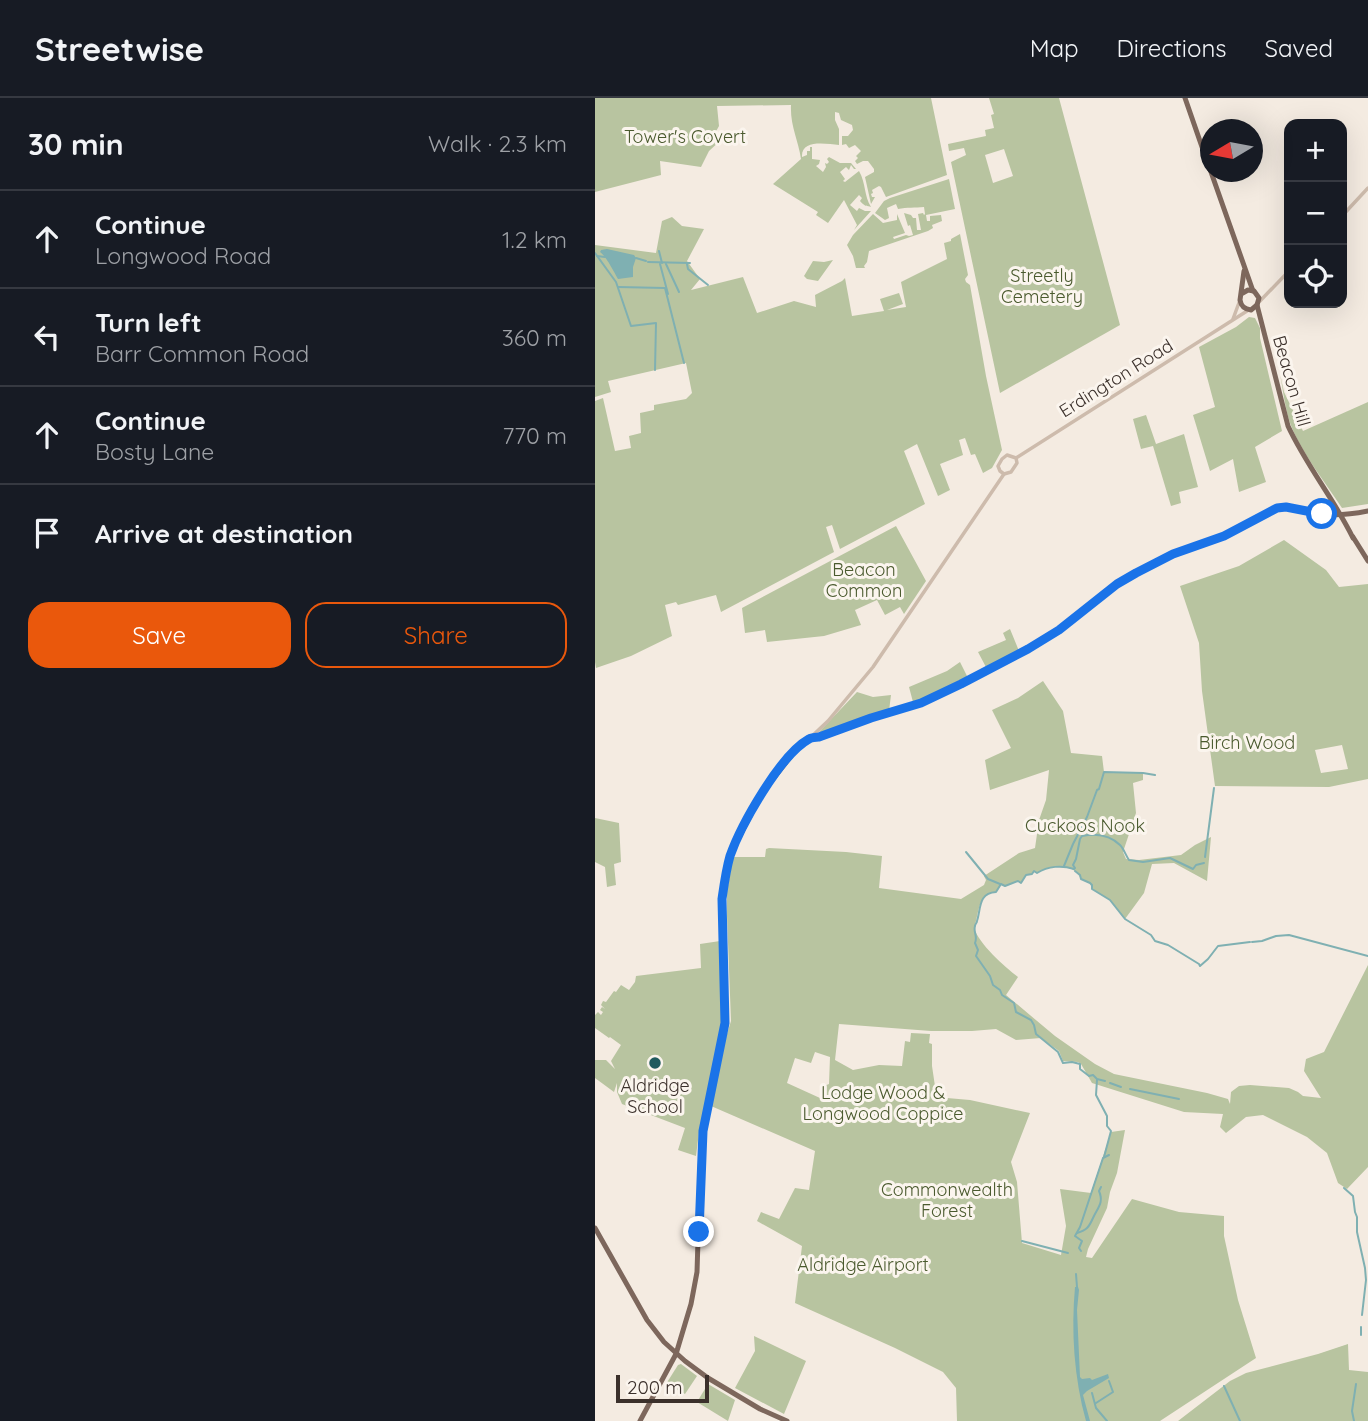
<!DOCTYPE html>
<meta charset="utf-8">
<style>
body{margin:0;font-family:Quicksand,sans-serif;background:#20242c;color:#f1f3f6}
.controls{position:absolute;right:21px;top:21px;display:grid;overflow:hidden;border-radius:14px;box-shadow:0 7px 28px #0002}
.controls button{width:63px;height:63px;display:grid;place-items:center;padding:0;border:0;border-bottom:2px solid #363941;background:#171b24;color:#f1f3f6;font:35px sans-serif}
.compass{position:absolute;left:605px;top:21px;width:63px;height:63px;border-radius:50%;background:#171b24;box-shadow:0 7px 28px #0002;rotate:260deg}
.scale{position:absolute;left:21px;bottom:18px;width:93px;box-sizing:border-box;padding-left:7px;border:4px solid #3b302b;border-top:0;font-size:19px;line-height:24px;white-space:nowrap;color:#3b302b;-webkit-text-stroke:5px #fbf5ee;paint-order:stroke}
.stop{position:absolute;width:21px;height:21px;margin:-16px;border:5px solid #1a73e8;border-radius:50%;background:#fff}
.stop.end{background:#1a73e8;border-color:#fff;box-shadow:0 2px 7px #0008}
.list{margin:0;padding:0;list-style:none}
h2{display:flex;justify-content:space-between;align-items:center;height:91px;margin:0;padding:0 28px;font-size:30px}
h2 small{font-size:23px;font-weight:400;color:#9ea1a6}
.list li{display:grid;grid-template-columns:46px 1fr auto;gap:21px;align-items:center;box-sizing:border-box;height:98px;padding:0 28px;border-top:2px solid #363941}
.list b{display:block;font-size:26px;white-space:nowrap}
.list p{margin:0;font-size:23px;white-space:nowrap;color:#9ea1a6}
.list em{font-size:23px;font-style:normal;color:#9ea1a6}
.actions{display:flex;gap:14px;padding:21px 28px}
.actions a{flex:1;padding:16px 0;border:2px solid #ea580c;border-radius:21px;text-align:center;font-size:24px;color:#ea580c}
.actions .main{background:#ea580c;color:#fff}
.icon{flex:none;width:38px;height:38px;fill:none;stroke:currentColor;stroke-width:2;stroke-linecap:round;stroke-linejoin:round}
.map{position:relative;flex:none;width:773px;height:1323px;overflow:hidden}
header{display:flex;align-items:center;gap:42px;box-sizing:border-box;height:98px;padding:0 35px;background:#171b24;border-bottom:2px solid #363941}
header strong{font-size:33px}
nav{display:flex;gap:38px;margin-inline-start:auto;font-size:24px}
main{display:flex}
aside{flex:1;background:#171b24}
.map>svg:first-child{display:block}
</style>
<header>
<strong>Streetwise</strong>
<nav><a>Map</a><a>Directions</a><a>Saved</a></nav>
</header>
<main>
<aside>
<h2>30 min<small>Walk · 2.3 km</small></h2>
<ul class="list">
<li><svg class="icon" aria-label="ahead" viewBox="0 0 24 24"><path d="M12 20V5M6 11l6-6 6 6"/></svg><div><b>Continue</b><p>Longwood Road</p></div><em>1.2 km</em></li>
<li><svg class="icon" aria-label="left" viewBox="0 0 24 24"><path d="M17 20v-9H6M10 6l-5 5 5 5"/></svg><div><b>Turn left</b><p>Barr Common Road</p></div><em>360 m</em></li>
<li><svg class="icon" aria-label="ahead" viewBox="0 0 24 24"><path d="M12 20V5M6 11l6-6 6 6"/></svg><div><b>Continue</b><p>Bosty Lane</p></div><em>770 m</em></li>
<li><svg class="icon" aria-label="arrive" viewBox="0 0 24 24"><path d="M6 21V4h12l-3 4 3 4H6"/></svg><div><b>Arrive at destination</b></div></li>
</ul>
<div class="actions"><a class="main">Save</a><a>Share</a></div>
</aside>
<div class="map">
<svg width="773" height="1323" viewBox="0 0 773 1323">
<rect width="100%" height="100%" fill="#f4ebe1"/>
<g fill="#b8c4a0" fill-rule="evenodd">
<path d="M0,0h336l16,77 -61,22 -5,-10 -2,-1 -7,4 1,3 -2,1 1,3h3l-4,7 -6,-27 9,-5v-3l-6,-8h-5l-6,3 -2,-3 3,-3 -2,-2 5,-5 -6,-6 -6,3 -3,-4 -4,1v-9h6l5,-6 -1,-5 -11,-5 -2,-7 -4,-1v8l4,9v16c-13,-1 -38,-6 -37,12l5,-2v-4h3v-4h2v12l8,1 -1,4 -3,2 7,6 3,-5 -1,-4 2,1 2,-2 -2,-3 2,-2 11,6h11l5,6h-2l-3,-4 -2,5 -3,-3 -6,5 5,7 -2,2 2,1 14,-11c7,12 5,25 12,36 -4,-2 -5,1 -11,-6l2,-3 -3,-3 -9,10 7,6 2,-3 6,3h6l-17,19 3,-5 -13,-25 -16,23 -12,-8 2,-3 -45,-28 28,-25c-3,-20 -11,-33 -10,-54l-74,1 2,20 -5,9 1,3 6,2 -12,11 -8,16 -41,-6 1,14 -66,17z"/>
<path d="M394,0h70l61,227 -120,68 -49,-231 15,-7 -2,-7 -15,3 -1,-7 38,-8 -1,-6 9,-2 -3,-13 3,-1zM409,51l9,27 -20,7 -8,-28z"/>
<path d="M354,81l6,30 -29,6 1,6h3v-5l11,-1 1,6 -10,4 1,3 -5,3 -59,20 -2,11 -3,4 1,2h-9l-3,-12 -6,-11 6,-10 20,-21 10,9 14,-3v-6l8,19 -12,4 1,2 12,-4 3,1 4,-1 -3,-10 -2,1 -4,-13 7,2 2,3h3l1,12h4l-3,-16 5,-1 1,2 1,-1 -1,-7c-9,1 -17,0 -26,2l-2,-5 -9,4 2,10 -4,2 -10,-7 9,-12 6,-3z"/>
<polygon points="77,119 87,128 109,131 92,163 105,181 96,192 148,179 162,215 199,203 221,209 220,197 247,183 250,180 257,218 289,213 285,201 304,195 308,206 292,212 311,209 306,184 352,161 349,145 356,143 356,141 365,136 373,177 370,181 371,184 375,187 391,278 407,352 397,370 388,375 380,356 376,357 370,340 364,342 368,357 345,366 355,392 343,398 322,346 309,353 330,406 245,451 237,427 231,429 239,454 126,514 121,497 83,507 81,504 70,507 77,538 36,558 1,570 0,564 0,303 8,300 20,353 36,350 34,338 46,335 45,315 59,312 59,307 91,301 97,295 91,265 13,283 16,294 0,299 0,147 61,155 67,123"/>
<polygon points="238,162 223,183 212,181 209,178 218,163 229,164"/>
<polygon points="654,219 660,220 665,230 665,240 687,333 660,349 671,384 644,394 638,361 615,373 598,317 620,309 604,249 641,229"/>
<path d="M685,276l4,18 19,39 65,-29v102l-26,4c-17,-26 -41,-56 -52,-85 -5,-15 -7,-33 -10,-49z"/>
<polygon points="551,317 561,346 589,336 603,389 584,394 586,405 576,408 558,348 546,351 538,321"/>
<polygon points="301,428 331,483 309,516 305,509 290,517 282,502 260,512 266,527 229,538 172,544 170,532 150,535 147,510"/>
<path d="M689,442l42,30 13,17 29,-3v195l-39,8 -114,-1 -13,-95 -3,-48 -19,-57 59,-20zM747,647l6,24 -27,4 -6,-23z"/>
<polygon points="415,531 424,553 392,571 383,554 411,542 408,535"/>
<polygon points="365,564 373,580 329,601 318,604 314,589 352,573"/>
<path d="M448,583l20,30 8,42 31,3 2,16 39,1v7l-10,3 3,30 -13,39 3,7 13,1 42,-5 14,-10 16,-8 -4,44 -33,-18 -22,1 -8,29 -19,26 -15,-19 -18,-11 -2,-6 -9,-4c-8,-17 -30,-14 -44,-6l-3,-2 -2,3 -6,1 -5,8 -3,-2 -13,5 -4,-1 -5,7c-19,1 -17,23 -22,36 5,16 30,38 44,49l-12,18 49,41 40,28 19,10 93,19 21,6 2,5 1,-12 8,-6 11,-1 39,3 9,4 5,4 18,2 -17,-27 2,-12 18,-7 44,-87v202l-21,22 -9,-6 -11,-30 -20,-16 -44,-22 -17,2 -20,16 -6,-6 3,-13 -39,-2 -92,-29 -11,-19 -3,-2 -15,-1 -4,-10 -18,-13 -25,2 -20,-11 -24,2h-41l-92,-7 -4,36 18,10 26,-5 23,1 3,-25 5,1 1,-9 19,1 -1,9 3,1v22l4,27 11,5 23,2 60,13 -19,49 6,20 5,61 39,12 5,-29 -6,-37 31,4 20,-61 14,-2 -8,43 -7,19 -3,16 -19,41 -2,8 6,1 40,-59 47,13 45,4v20l14,64 18,58 -96,63h-203l-1,-33 -13,-16 -48,-24 -100,-45 7,-57 -45,-25 4,-9 18,7 16,-31 14,2 6,-39 -104,-45 11,-56 9,-29 -4,-105v-25l6,-34h32l1,-8 3,-1 77,4 36,4 -3,32 82,11 23,-14 2,-5 -2,-4 35,-23 16,-5 4,-28 7,-20 3,-30 -59,20 -5,-30 26,-12 -19,-38 26,-12zM220,954l15,5 -1,27 -5,2 -4,12 -33,-15 8,-25 16,5z"/>
<polygon points="262,594 278,599 296,597 294,613 275,617 225,636 224,634"/>
<polygon points="0,720 24,725 26,764 19,766 21,787 12,789 10,769 0,764"/>
<polygon points="125,843 129,901 128,925 104,1034 101,1058 83,1052 90,1030 27,1006 22,994 22,985 19,994 0,980 0,962 11,962 20,971 16,963 26,947 15,939 16,938 14,940 0,930 0,917 3,914 6,917 8,914 5,912 7,909 10,911 6,907 8,903 11,904 19,893 21,894 26,887 34,892 40,884 41,878 106,870 105,846"/>
<polygon points="159,1238 211,1263 189,1316 140,1290 160,1253"/>
<polygon points="753,1246 754,1272 773,1274 773,1323 583,1323 635,1283 651,1275 723,1256"/>
<polygon points="86,1266 102,1278 90,1296 71,1286 83,1267"/>
<polygon points="113,1286 140,1302 133,1323 102,1304"/>
</g>
<g fill="#7fb0b2">
<path d="M12,151l27,6 2,3 -3,9v10l-15,2c-4,-7 -12,-23 -18,-27l1,-2z"/>
<path d="M480,1189h3l1,3 -2,20 3,67 2,2 8,-1 2,2 16,-6 1,4 -22,13 -4,4 7,26h-4c-12,-43 -15,-90 -11,-134z"/>
</g>
<g fill="none" stroke-linecap="round" stroke-linejoin="round">
<g stroke="#7fb0b2" stroke-width="2">
<polyline points="64,153 67,165"/>
<polyline points="0,155 21,184 36,228 61,225 60,272"/>
<polyline points="2,158 10,159"/>
<polyline points="41,160 51,163"/>
<polyline points="53,164 95,165"/>
<polyline points="65,166 73,196"/>
<polyline points="71,166 84,194"/>
<polyline points="92,166 93,171 113,187"/>
<polyline points="23,189 70,190 89,265"/>
<polyline points="371,754 393,781 405,786"/>
<polyline points="610,759 619,690"/>
<polyline points="469,768 478,746 492,719 502,692 504,691 509,674 548,675 560,677"/>
<polyline points="480,773 485,777 486,781 495,785 497,787 497,791 515,802 530,821 556,837 560,843 573,847 604,866 605,868 613,861 623,848 655,844"/>
<polyline points="657,844 667,843 681,838 694,837 773,858"/>
<polyline points="502,982 501,997 512,1018 512,1028 516,1033 509,1059"/>
<path d="M510,983l-8,-2 -4,-4 -4,1 -9,-7v-5l-8,-2 -9,1 -5,-11 -22,-18 -2,-9 -3,-5 -15,-8 -2,-9 -12,-8 -2,-5 -7,-5 -3,-9 -14,-20 2,-6 -3,-7c3,-8 -2,-10 0,-17 0,-2 2,-3 2,-5 4,-12 1,-28 19,-29l5,-8 4,2 13,-5 3,2 5,-8 6,-1 2,-3 3,2c11,-7 25,-8 37,-4l1,-1 -2,-3 3,-6 4,-20 2,-3c14,-3 28,-1 38,9 4,4 6,11 9,15l14,2 27,-4 23,11 3,-4 8,-2"/>
<polyline points="515,985 526,989"/>
<polyline points="535,991 584,1001"/>
<polyline points="749,1090 758,1098 760,1114 762,1119 762,1134 770,1170 771,1182 767,1217"/>
<path d="M482,1135c10,-3 12,-6 16,-15 5,-11 11,-15 6,-27l2,-4"/>
<polyline points="427,1143 473,1155"/>
<polyline points="486,1153 484,1150 487,1143 480,1138 485,1129 508,1060 514,1057"/>
<polyline points="481,1176 482,1189"/>
<polyline points="766,1237 766,1229"/>
<polyline points="629,1288 645,1323"/>
<polyline points="497,1295 501,1310 512,1323"/>
<polyline points="501,1305 518,1294 514,1283"/>
<polyline points="759,1323 757,1313 761,1286"/>
</g>
<g stroke="#cdbbac" stroke-width="3.5">
<polyline points="747,118 773,90"/>
<polyline points="665,203 694,173"/>
<polyline points="638,221 645,202"/>
<polygon points="412,357 421,360 422,365 416,374 409,376 405,373 403,368 407,361"/>
<polyline points="421,360 652,213"/>
<polyline points="216,639 233,623 278,569 409,376"/>
</g>
<g stroke="#7d675c" stroke-width="5">
<polyline points="590,0 615,72"/>
<polyline points="616,74 658,193"/>
<path d="M646,196l7,-4 6,1 5,7 -2,7 -6,5c-7,-1 -10,-4 -11,-10l4,-29"/>
<path d="M662,207l31,121c18,39 46,73 65,112"/>
<polyline points="758,439 773,463"/>
<polyline points="0,1130 52,1222 69,1244 90,1263 113,1280 165,1311 192,1323"/>
<path d="M45,1323l36,-67 15,-50 6,-32 4,-127 18,-97 6,-25 -3,-124 5,-31 7,-21 28,-54 33,-42 16,-14 4,1 56,-20 50,-15 40,-19 67,-35 31,-19 36,-29 22,-17 19,-11 37,-19 51,-19 53,-27c15,-3 30,5 45,6 15,2 31,0 46,-3"/>
</g>
</g>
<g fill="none" stroke-linecap="round" stroke-linejoin="round">
<path stroke="#1a73e8" stroke-width="9" d="M104,1134l4,-101 22,-108 -3,-124c2,-14 4,-29 8,-43 11,-31 50,-101 79,-117 1,-1 7,-2 10,-2l52,-19 50,-15 40,-19 67,-35 31,-19 58,-46 19,-11 37,-19 51,-18 53,-28 9,-1 36,7"/>
</g>
<circle fill="#1f5a5e" stroke="#fbf5ee" stroke-width="2.5" cx="60" cy="965" r="7"/>
<g text-anchor="middle" dominant-baseline="central" stroke-width="6" stroke-linejoin="round" paint-order="stroke">
<g font-size="18" fill="#4a5a2e" stroke="#fbf5ee">
<text x="90" y="38">Tower's Covert</text>
<text x="447" y="177">Streetly<tspan x="447" dy="21">Cemetery</tspan></text>
<text x="269" y="471">Beacon<tspan x="269" dy="21">Common</tspan></text>
<text x="652" y="644">Birch Wood</text>
<text x="490" y="727">Cuckoos Nook</text>
<text x="288" y="994">Lodge Wood &amp;<tspan x="288" dy="21">Longwood Coppice</tspan></text>
<text x="352" y="1091">Commonwealth<tspan x="352" dy="21">Forest</tspan></text>
<text x="268" y="1166">Aldridge Airport</text>
</g>
<g font-size="18" fill="#3b302b" stroke="#fbf5ee">
<text transform="translate(521 280) rotate(-32)">Erdington Road</text>
<text transform="translate(697 283) rotate(74)">Beacon Hill</text>
</g>
<g font-size="18" fill="#3b302b" stroke="#fbf5ee">
<text x="60" y="987">Aldridge<tspan x="60" dy="21">School</tspan></text>
</g>
</g>
</svg>
<div class="controls">
<button>+</button>
<button>−</button>
<button><svg class="icon" aria-label="locate" viewBox="0 0 24 24"><circle cx="12" cy="12" r="6"/><path d="M12 2v4M12 18v4M2 12h4M18 12h4"/></svg></button>
</div>
<svg class="compass" viewBox="-18 -18 36 36"><path d="M0-13l5 13h-10z" fill="#e53935"/><path d="M0 13l5-13h-10z" fill="#9ea1a6"/></svg>
<div class="scale">200 m</div>
<div class="stop" style="left:727px;top:416px"></div>
<div class="stop end" style="left:104px;top:1134px"></div>
</div>
</main>
